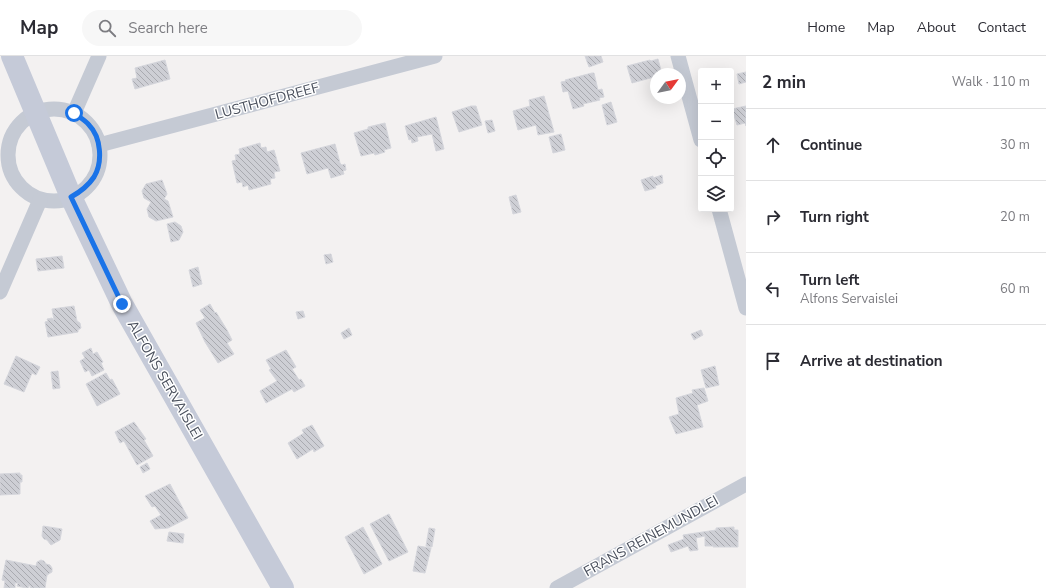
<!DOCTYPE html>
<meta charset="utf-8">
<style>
body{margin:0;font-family:"Nunito Sans",sans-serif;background:#f7f7f7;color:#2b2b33}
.controls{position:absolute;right:12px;top:12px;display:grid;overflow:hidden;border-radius:4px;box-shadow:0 4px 16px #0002}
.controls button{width:36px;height:36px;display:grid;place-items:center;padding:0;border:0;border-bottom:1px solid #e1e1e2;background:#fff;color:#2b2b33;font:20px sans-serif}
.compass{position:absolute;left:650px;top:12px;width:36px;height:36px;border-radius:50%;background:#fff;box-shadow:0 4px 16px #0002;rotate:57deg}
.stop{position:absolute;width:12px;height:12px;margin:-9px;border:3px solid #1a73e8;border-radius:50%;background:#fff}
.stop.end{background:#1a73e8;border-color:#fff;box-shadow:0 1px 4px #0008}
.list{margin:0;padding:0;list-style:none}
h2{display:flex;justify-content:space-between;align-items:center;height:52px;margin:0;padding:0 16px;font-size:17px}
h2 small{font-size:13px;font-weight:400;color:#7c7c81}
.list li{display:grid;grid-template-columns:26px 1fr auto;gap:12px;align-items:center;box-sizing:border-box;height:72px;padding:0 16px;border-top:1px solid #e1e1e2}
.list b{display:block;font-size:15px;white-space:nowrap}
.list p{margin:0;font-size:13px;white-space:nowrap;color:#7c7c81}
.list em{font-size:13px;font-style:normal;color:#7c7c81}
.icon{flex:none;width:22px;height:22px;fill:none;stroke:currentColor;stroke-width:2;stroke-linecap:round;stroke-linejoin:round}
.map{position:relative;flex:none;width:746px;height:532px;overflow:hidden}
header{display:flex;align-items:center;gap:24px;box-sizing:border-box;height:56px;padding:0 20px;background:#fff;border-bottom:1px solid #e1e1e2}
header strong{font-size:19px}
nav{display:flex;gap:22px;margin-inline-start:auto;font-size:14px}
.search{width:280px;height:36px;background:#f7f7f7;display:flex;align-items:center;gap:10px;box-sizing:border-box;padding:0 14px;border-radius:22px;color:#7c7c81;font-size:15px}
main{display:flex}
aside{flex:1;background:#fff}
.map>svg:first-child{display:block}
</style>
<header>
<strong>Map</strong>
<div class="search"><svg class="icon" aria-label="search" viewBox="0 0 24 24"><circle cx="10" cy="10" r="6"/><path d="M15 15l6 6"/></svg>Search here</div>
<nav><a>Home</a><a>Map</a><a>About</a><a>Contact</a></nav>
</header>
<main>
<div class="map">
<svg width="746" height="532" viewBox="0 0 746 532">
<defs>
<pattern id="building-back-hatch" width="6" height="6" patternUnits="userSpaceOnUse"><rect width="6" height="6" fill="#cecfd5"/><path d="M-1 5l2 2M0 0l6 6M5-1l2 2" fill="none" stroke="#a9aab0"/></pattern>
</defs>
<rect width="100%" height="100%" fill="#f3f1f1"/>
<g fill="url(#building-back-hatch)" stroke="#d5d6dc">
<polygon points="585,0 601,0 603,6 589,11"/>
<polygon points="658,3 662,18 656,18 656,27 654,21 632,27 627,10 650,4 651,5"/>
<polygon points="165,4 170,23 135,33 132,23 137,22 135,12"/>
<polygon points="746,16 746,26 739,28 737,18"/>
<polygon points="592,17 594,17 598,34 602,33 604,41 599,42 600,44 583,48 584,50 573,53 568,35 563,36 561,26 566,25 565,24"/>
<polygon points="544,40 554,76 538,79 536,69 518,74 513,55 530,50 529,44"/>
<polygon points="611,46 617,66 607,69 602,49"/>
<polygon points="471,50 476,50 482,69 459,76 452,56"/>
<polygon points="746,50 746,70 745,67 737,69 732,53"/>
<polygon points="436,61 444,93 436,95 432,78 417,81 418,85 412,87 411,83 409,84 405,70"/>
<polygon points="492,64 495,75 488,77 485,65"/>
<polygon points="385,67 391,92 384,94 385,96 375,99 374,97 361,100 354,77 368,73 368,71"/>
<polygon points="561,78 565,94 553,97 549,81"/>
<polygon points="260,87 261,92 266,91 267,96 274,94 280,115 274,116 275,122 270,123 271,128 249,134 248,129 243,131 242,126 237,127 232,105 236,104 235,99 240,98 239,93"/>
<polygon points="335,88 340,107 342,109 345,108 346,114 343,115 344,118 331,122 328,112 307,118 301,97"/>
<polygon points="662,119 663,127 655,130 656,132 645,135 641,124 653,120 653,122"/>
<polygon points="162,124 167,138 164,143 168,145 173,161 156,165 149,161 147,153 151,146 144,142 142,135 146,128"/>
<polygon points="516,139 521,156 513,158 509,141"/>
<polygon points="175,166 181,170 183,176 179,184 171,186 167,168"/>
<polygon points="331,198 333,206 326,208 324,199"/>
<polygon points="62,200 64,212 38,215 36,203"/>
<polygon points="198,211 202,228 193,231 189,214"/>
<polygon points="210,248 215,257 216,256 227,274 232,284 227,287 234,298 218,307 205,286 196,267 205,262 200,254"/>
<polygon points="74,250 77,265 80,267 81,272 78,274 78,276 48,281 45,266 48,265 47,263 52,262 54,264 52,253"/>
<polygon points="303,255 305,261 298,263 296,256"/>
<polygon points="349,272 352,279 344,283 341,277"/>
<polygon points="701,274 703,279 694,284 691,278"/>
<polygon points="91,292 93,298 97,296 103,306 101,307 104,314 92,320 89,314 85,316 80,305 85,302 82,297"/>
<polygon points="286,294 296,311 292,313 299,324 301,323 305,330 294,336 292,333 266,347 260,335 277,325 269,314 271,313 266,304"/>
<polygon points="16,300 40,311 36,319 32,317 24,336 4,328"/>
<polygon points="715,310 719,329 706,332 701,314"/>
<polygon points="58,315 60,332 53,333 51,316"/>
<polygon points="106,317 110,324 112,323 120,338 97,350 86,328"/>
<polygon points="704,332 708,345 697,349 703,371 676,378 669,361 679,358 676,342 693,337 692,334"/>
<polygon points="134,366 146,383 144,384 153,400 137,409 124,385 120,387 115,376"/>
<polygon points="312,369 324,390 314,396 313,393 297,403 288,387 304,377 302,374"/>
<polygon points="147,407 150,413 143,417 140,411"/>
<polygon points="20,417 20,419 22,419 22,426 20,426 20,438 0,439 0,418"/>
<polygon points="170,428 188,462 168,472 155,473 150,465 161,459 155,450 152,451 145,440"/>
<polygon points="389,458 408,496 389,505 370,468"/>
<polygon points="43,470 62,473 60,484 51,489 47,484 44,483 42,480"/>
<polygon points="363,471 382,508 364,518 345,481"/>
<polygon points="734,471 734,474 738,474 738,491 713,491 713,490 705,490 705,480 696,482 698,494 690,495 688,490 671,496 668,489 684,483 683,479 716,474 716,472"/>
<polygon points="429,472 435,473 432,491 426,490"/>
<polygon points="169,476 184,478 183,487 167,485"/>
<polygon points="418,490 431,492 425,517 413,515"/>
<polygon points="6,504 36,510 37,506 41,504 44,505 46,508 50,509 52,512 52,516 47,519 45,532 30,532 31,530 29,530 28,532 26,532 17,530 18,527 15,527 15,532 4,532 5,525 2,524"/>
</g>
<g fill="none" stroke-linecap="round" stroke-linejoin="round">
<g stroke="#c5cad4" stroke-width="15">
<polyline points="678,0 701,84"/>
<circle cx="54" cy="99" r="46"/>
<polyline points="74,57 99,0"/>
<polyline points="99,89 435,0"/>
<polyline points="719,153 746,252"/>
<polyline points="0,236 40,144"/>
<polyline points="557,532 746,428"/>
</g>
<polyline stroke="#c5cad8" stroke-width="22" points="12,0 71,141 122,248 283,532"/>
</g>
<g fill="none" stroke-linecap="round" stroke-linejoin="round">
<path stroke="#1a73e8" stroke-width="5" d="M74,57c5,4 11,7 15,12 12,12 14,37 5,52 -6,9 -14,15 -23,20l51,107"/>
</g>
<g text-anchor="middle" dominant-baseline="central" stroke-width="3" stroke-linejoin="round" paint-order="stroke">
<g font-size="14" fill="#4a505d" stroke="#fff">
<text transform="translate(267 45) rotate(-15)">LUSTHOFDREEF</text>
<text transform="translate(165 324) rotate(60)">ALFONS SERVAISLEI</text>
<text transform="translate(651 480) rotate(-29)">FRANS REINEMUNDLEI</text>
</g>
</g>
</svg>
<div class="controls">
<button>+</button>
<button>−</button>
<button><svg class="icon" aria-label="locate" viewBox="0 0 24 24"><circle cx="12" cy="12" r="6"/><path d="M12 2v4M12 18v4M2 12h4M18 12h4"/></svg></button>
<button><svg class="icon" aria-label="layers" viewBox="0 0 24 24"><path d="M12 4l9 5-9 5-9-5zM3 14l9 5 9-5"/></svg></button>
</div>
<svg class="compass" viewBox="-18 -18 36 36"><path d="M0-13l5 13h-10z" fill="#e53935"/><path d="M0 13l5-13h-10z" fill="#7c7c81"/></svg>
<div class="stop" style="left:74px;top:57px"></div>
<div class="stop end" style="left:122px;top:248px"></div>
</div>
<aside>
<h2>2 min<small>Walk · 110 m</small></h2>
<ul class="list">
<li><svg class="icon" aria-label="ahead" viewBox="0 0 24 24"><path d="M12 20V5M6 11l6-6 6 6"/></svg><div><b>Continue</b></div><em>30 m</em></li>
<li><svg class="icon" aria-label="right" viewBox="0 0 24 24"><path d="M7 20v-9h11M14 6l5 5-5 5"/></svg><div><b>Turn right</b></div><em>20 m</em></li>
<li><svg class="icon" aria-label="left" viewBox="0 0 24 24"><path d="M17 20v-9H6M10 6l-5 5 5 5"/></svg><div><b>Turn left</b><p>Alfons Servaislei</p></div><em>60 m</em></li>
<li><svg class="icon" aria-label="arrive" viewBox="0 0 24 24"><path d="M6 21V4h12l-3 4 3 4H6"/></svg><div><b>Arrive at destination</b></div></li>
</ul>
</aside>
</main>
